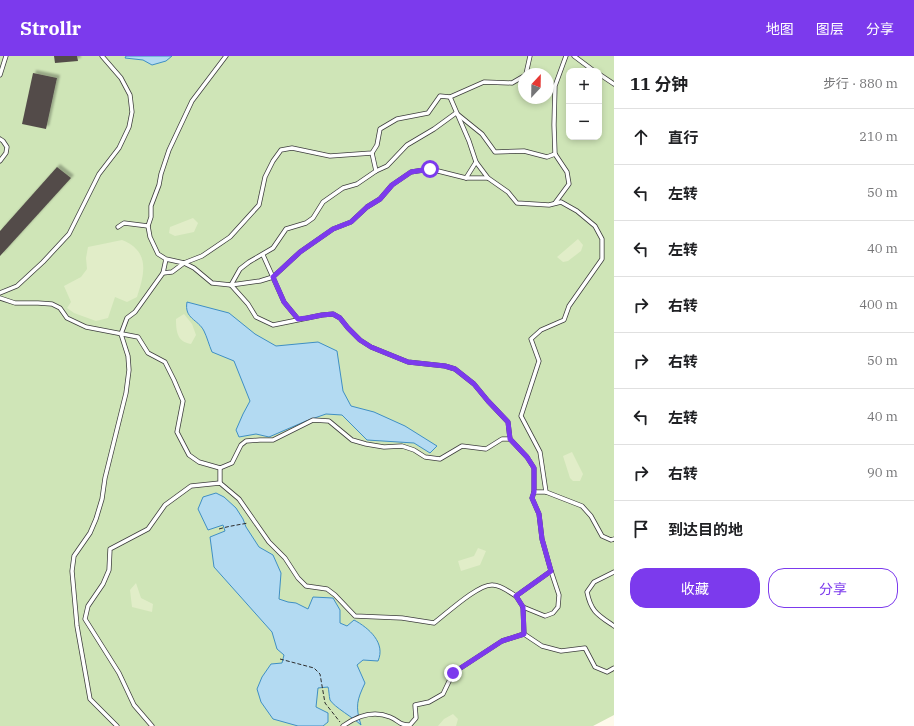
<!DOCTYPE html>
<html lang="zh">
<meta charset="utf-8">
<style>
body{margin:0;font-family:"IBM Plex Serif","Noto Sans SC",serif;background:#f2f2f2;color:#202124}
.controls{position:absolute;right:12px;top:12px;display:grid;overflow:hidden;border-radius:8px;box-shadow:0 2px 6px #0003}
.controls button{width:36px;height:36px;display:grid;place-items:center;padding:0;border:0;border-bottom:1px solid #e0e0e0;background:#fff;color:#202124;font:20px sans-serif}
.compass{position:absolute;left:518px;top:12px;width:36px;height:36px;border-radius:50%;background:#fff;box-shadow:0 2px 6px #0003;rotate:22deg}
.stop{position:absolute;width:12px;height:12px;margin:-9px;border:3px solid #7c3aed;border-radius:50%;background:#fff}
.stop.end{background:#7c3aed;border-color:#fff;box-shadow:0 1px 4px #0008}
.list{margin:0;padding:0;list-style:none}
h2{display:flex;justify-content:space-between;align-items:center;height:52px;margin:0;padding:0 16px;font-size:17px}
h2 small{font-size:13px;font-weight:400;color:#757577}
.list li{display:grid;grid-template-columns:26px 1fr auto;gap:12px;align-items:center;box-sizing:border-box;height:56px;padding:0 16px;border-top:1px solid #e0e0e0}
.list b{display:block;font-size:15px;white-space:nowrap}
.list em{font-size:13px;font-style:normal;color:#757577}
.actions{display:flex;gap:8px;padding:12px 16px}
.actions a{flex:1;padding:9px 0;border:1px solid #7c3aed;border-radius:16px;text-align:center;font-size:14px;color:#7c3aed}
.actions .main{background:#7c3aed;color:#fff}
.icon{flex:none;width:22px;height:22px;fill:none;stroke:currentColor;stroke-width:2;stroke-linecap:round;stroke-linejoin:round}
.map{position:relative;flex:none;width:614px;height:670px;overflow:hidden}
header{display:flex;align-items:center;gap:24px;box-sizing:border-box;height:56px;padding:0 20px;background:#7c3aed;color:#fff}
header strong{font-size:19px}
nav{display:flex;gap:22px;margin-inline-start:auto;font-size:14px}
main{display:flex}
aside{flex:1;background:#fff}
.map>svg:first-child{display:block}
</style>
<header>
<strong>Strollr</strong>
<nav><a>地图</a><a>图层</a><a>分享</a></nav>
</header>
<main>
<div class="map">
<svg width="614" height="670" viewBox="0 0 614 670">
<defs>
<filter id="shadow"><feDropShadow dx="3" dy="-3" stdDeviation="1" flood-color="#0004"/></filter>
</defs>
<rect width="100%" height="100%" fill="#fefaeb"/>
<path fill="#cfe5b7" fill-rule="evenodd" d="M0,0h614v659l-21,11h-593zM569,15h30v66h-30zM524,18h24v24h-24z"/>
<g fill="#e1edc8">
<polygon points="193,162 198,167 194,176 175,180 169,177 170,171"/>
<polygon points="578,183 583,189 581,195 568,205 563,206 557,201"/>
<path d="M122,184c28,11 23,33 15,57l-10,5 -12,-5 -7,21 -12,3 -22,-8 -7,-5 4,-6 -7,-16 17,-9 6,-8 -1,-11 2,-11z"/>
<path d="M184,258l8,10 4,11 -5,9c-14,-2 -15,-13 -15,-25z"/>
<polygon points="572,396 583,418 580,425 573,425 570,422 563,400"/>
<polygon points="478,492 486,495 480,509 461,515 458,505 474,500"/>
<polygon points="136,527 141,542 153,548 152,556 132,551 130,534"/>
<polygon points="453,658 458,663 456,670 438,670 444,663"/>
</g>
<g fill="#b3daf2" stroke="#3f8fc4">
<polygon points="126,0 172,0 166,5 152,9 143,4 125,2"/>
<path d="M187,246l42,11 26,21 21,12 42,-4 19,9 6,40 8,15 23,6 31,14 32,20 -7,7 -16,-10 -47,-3 -25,-25 -16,-1 -20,7 -37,16 -13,-3 -17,3 -3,-7 7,-16 7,-13 -16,-40 -22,-9c-3,-7 -5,-15 -8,-21 -6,-12 -20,-12 -17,-29z"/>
<path d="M216,437l8,4 12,11 7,11 3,8 13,20 14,8 8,18 -2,26 9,3 8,1 12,6 5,-12 20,1 7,12v13l7,3 7,-6c15,8 32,23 24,41l-15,-1 -6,5 8,18c-8,17 -10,23 -4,42 -7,-7 -27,-18 -31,-25 -1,-4 -1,-10 -2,-13l-10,1 -2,19 12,6v9l-5,4h-25l-25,-7 -12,-17 -4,-13 5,-12 9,-13 11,-1 2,-8 -7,-6 -5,-17 -58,-65 -4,-30 15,-6 -2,-6 -15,5 -10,-21 5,-12z"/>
</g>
<g fill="#534c48" filter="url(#shadow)">
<polygon points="54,0 77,0 78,5 55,7"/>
<polygon points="33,17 57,22 46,73 22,68"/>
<polygon points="57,111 71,122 0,200 0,175"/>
</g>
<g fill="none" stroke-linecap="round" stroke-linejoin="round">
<g stroke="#3e3e3e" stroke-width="5">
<g id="service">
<polyline points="574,0 594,15"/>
<polyline points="526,18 530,0"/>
<polyline points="599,18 614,28"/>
<polyline points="0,19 6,0"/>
<polyline points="450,41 469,85 476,106"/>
<polyline points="0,83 3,85 7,91 6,97 0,105"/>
<polyline points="376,115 387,110 407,89 434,73 456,57 482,78 495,96 524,95 547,101 555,98"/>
<polyline points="466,122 476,106 488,122"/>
<polyline points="555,147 569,128 567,116 555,98 554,69 555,30 566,0"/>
<polyline points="118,171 124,167 148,170"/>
<polyline points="263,199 284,246 298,263"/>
<polyline points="166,203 163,217 172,216 184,207 166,203 158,198 150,181 148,170 151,161 151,150 159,129 161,118 169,94 192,45 226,0"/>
<polyline points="184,207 194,212 212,227 231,229 260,225 273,221 300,196 333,173 351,166 367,151 380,143 392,129 411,116 430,113 466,122 488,122 508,136 517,147 549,149 561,146 577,155 595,170 602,183 602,203 569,250 564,264 541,274 531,283 539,305 521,360 540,396 546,436 582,450 591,460 602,480 611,484 614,483"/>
<polyline points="184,207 202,200 230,181 259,149 265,121 273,105 281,94 292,92 330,100 372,97 377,89 380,73 397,63 428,57 440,40 450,41 484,26 512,27 524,20"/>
<polyline points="231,229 248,248 256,261 273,269 322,259 333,258 340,262 348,272 360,284 371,291 408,306 445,310 455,313 474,328 488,345 508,366 510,383"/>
<polyline points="231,229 240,213 249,206 273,192 286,173 306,167 313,162 323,146 343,132 357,128 376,115 372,97"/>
<polyline points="0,237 17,230 43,206 69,178 99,118 119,92 129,71 132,56 130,39 121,22 102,0"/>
<path d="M0,242l15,5h23l14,1 8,4 7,10 19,9 52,10 10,16 17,9 9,18 9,21 -6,31 12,23 10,7 21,6 12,-5 9,-18 5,-4 14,-1h13l40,-20 16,1 23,19 14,4 18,3 18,-1 12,4 11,7 15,2 22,-13 24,3 16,-10h8l17,18 7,11v24l-2,6 7,16 3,25 9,32 -35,25c-7,-4 -15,-11 -23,-11 -14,-2 -47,29 -59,38l-32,-5 -47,-2 -20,-21 -8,-6 -21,-3 -8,-8 -13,-20 -16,-16 -30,-43 -19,-16 -29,3 -26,19 -17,24 -38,20 -1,21 -6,14 -15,22 -3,13 34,54 15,32 18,21"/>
<polyline points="220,412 220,427"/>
<polyline points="534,436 546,436"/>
<path d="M614,516l-20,10 -7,10c4,20 11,23 27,34"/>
<polyline points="516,540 523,551 524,578"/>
<polyline points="523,551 545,560 553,557 558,551 559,539 551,515"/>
<polyline points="117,670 90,643 77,570 72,515 74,500 90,477 96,463 102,443 105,422 126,337 129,314 128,300 121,278 127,262 135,256 163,217"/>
<path d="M343,670c14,-10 30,-16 47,-9 10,4 8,8 20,8l6,-7 -1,-13 14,-3 14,-8 10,-21 49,-32 22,-7 18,12 19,5 24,-3 10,19 12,5 7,-4"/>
</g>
</g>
<g stroke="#2d2d2d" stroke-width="1" stroke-dasharray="4 2" stroke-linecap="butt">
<path d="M219,473c10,-3 19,-4 29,-6"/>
<polyline points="280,603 314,612 320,618 325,647 340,666"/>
</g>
<use href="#service" stroke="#fff" stroke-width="3.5"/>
</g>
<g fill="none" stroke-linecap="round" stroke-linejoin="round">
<polyline stroke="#7c3aed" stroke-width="5" points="430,113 411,116 392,129 380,143 367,151 351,166 333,173 300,196 273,221 284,246 298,263 307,262 322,259 333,258 340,262 348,272 360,284 371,291 408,306 445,310 455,313 474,328 488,345 508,366 510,383 527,401 534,412 534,436 532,442 539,458 542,483 551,515 516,540 523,551 524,578 502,585 453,617"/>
</g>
</svg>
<div class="controls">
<button>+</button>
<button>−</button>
</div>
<svg class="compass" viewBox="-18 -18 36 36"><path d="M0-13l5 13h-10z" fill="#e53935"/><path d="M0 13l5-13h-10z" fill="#757577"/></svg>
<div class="stop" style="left:430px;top:113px"></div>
<div class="stop end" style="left:453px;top:617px"></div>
</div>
<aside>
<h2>11 分钟<small>步行 · 880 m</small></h2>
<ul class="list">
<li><svg class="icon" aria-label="ahead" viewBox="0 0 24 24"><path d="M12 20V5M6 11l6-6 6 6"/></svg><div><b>直行</b></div><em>210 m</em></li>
<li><svg class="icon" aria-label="left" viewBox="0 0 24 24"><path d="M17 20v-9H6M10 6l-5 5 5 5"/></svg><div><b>左转</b></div><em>50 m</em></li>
<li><svg class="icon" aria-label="left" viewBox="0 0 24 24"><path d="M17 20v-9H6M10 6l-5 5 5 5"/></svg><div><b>左转</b></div><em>40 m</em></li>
<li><svg class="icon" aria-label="right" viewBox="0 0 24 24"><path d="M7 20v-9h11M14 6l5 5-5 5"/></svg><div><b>右转</b></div><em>400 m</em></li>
<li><svg class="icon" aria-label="right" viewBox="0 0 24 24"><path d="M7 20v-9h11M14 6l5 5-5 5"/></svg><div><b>右转</b></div><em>50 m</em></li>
<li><svg class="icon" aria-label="left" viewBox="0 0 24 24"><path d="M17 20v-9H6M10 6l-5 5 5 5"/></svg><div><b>左转</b></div><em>40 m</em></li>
<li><svg class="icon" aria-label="right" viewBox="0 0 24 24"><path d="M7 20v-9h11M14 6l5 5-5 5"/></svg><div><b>右转</b></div><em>90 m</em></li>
<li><svg class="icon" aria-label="arrive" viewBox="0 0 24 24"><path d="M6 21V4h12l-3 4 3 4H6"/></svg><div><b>到达目的地</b></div></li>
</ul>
<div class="actions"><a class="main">收藏</a><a>分享</a></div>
</aside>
</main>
